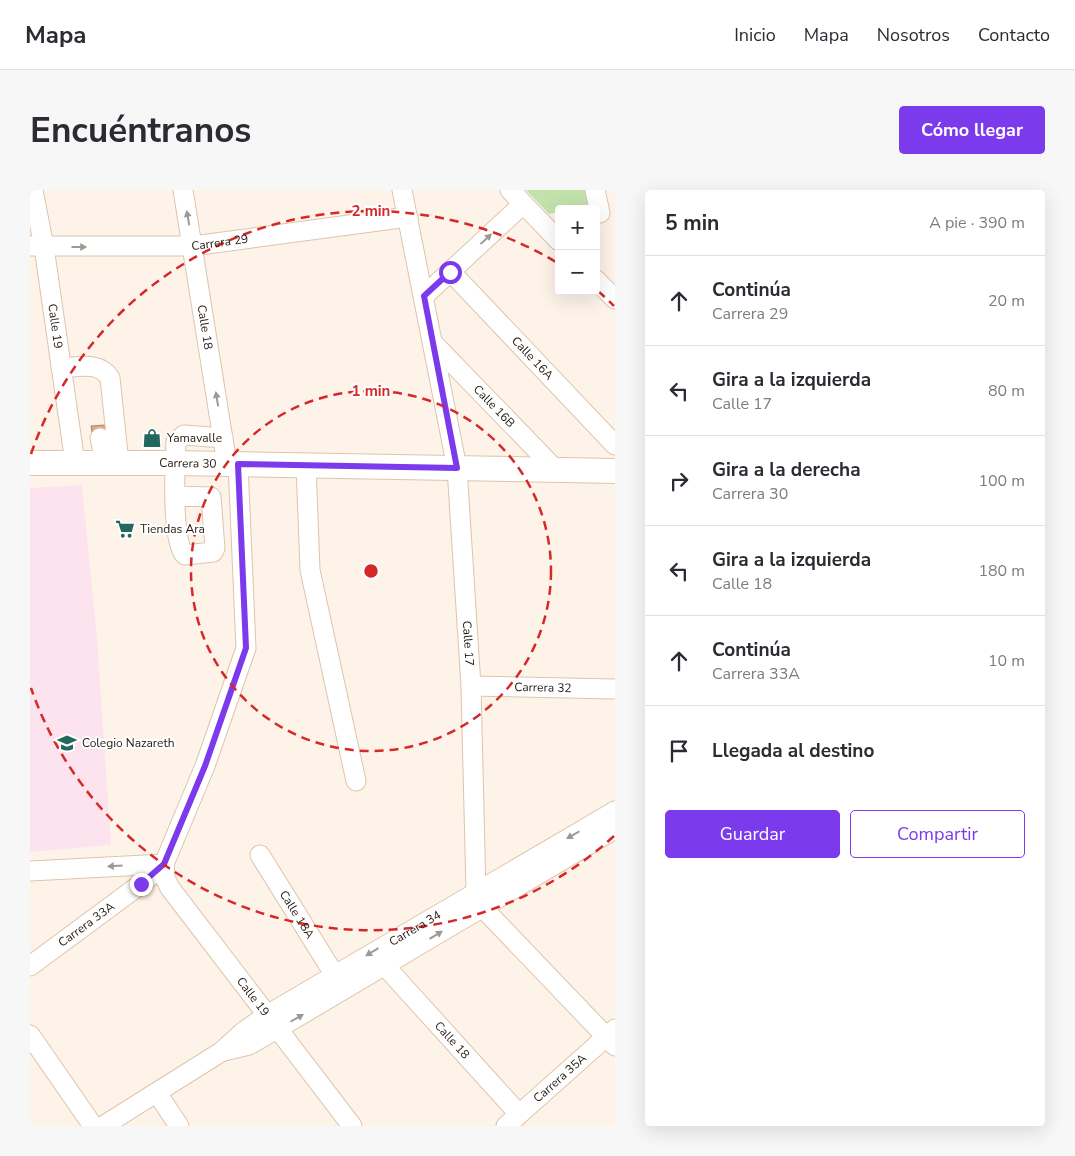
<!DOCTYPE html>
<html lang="es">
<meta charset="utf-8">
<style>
body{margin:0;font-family:"Nunito Sans",sans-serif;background:#f7f7f7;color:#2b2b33}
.controls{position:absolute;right:15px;top:15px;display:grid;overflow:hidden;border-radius:5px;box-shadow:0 5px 20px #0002}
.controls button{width:45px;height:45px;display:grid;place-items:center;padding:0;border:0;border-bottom:1px solid #e1e1e2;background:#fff;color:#2b2b33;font:25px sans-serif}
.stop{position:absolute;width:15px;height:15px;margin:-11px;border:4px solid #7c3aed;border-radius:50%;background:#fff}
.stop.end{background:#7c3aed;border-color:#fff;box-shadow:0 1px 5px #0008}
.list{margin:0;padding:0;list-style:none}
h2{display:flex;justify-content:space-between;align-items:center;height:65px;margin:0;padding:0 20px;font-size:21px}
h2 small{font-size:16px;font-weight:400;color:#7c7c81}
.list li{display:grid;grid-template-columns:32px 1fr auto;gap:15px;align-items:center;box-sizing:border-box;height:90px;padding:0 20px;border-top:1px solid #e1e1e2}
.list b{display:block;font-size:19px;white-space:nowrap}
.list p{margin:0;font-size:16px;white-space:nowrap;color:#7c7c81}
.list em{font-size:16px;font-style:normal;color:#7c7c81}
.actions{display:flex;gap:10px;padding:15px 20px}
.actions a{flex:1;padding:11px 0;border:1px solid #7c3aed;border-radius:5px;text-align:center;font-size:18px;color:#7c3aed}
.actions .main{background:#7c3aed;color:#fff}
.icon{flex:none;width:28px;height:28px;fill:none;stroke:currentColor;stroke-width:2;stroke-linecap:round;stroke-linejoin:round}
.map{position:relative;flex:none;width:585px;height:936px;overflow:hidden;border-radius:5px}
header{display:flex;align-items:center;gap:30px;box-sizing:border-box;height:70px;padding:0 25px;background:#fff;border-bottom:1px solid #e1e1e2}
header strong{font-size:24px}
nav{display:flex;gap:28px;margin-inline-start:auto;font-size:18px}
.intro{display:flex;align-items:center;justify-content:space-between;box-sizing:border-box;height:120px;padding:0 30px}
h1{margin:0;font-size:35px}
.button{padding:12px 22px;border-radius:5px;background:#7c3aed;color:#fff;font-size:18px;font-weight:700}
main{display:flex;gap:30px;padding:0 30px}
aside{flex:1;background:#fff;border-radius:5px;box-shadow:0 5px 20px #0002}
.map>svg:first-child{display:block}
</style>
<header>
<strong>Mapa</strong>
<nav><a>Inicio</a><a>Mapa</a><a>Nosotros</a><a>Contacto</a></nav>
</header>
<div class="intro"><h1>Encuéntranos</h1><a class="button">Cómo llegar</a></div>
<main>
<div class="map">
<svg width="585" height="936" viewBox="0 0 585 936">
<rect width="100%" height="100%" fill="#fef3e9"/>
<polygon fill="#fce3ee" points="52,295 67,447 81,655 0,662 0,298"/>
<polygon fill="#c2e2ac" points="496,0 557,0 561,14 542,19 529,19 529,22 519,24"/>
<polygon fill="#e1a983" stroke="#a48774" points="75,235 76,247 63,249 61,236"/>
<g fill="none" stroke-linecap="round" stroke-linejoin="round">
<g stroke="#dec4ab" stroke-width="21">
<g id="minor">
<path id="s1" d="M3,0l11,57 31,216"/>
<path id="s2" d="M153,0l44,274"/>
<path id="s3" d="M372,0l55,278 14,218 5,206 6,15 133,139"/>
<polyline points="480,0 529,51"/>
<polyline points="565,0 570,23"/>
<path id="s4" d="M0,56h163l215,-29"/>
<path id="s5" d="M420,81l165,174"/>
<polyline points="566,90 585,109"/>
<polyline points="394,106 493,14"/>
<path id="s6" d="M403,153l122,126"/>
<path d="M31,178c18,-1 38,-7 49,10l9,85"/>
<polyline points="70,248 75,273"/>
<polyline points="276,275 280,380 326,591"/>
<path d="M145,306l36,1 4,51 -2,4 -28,3c-14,-13 -10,-92 -9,-113l8,-7 39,3"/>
<path id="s7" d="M441,496l144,3"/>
<path id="s8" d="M230,665l74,119"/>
<path id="s9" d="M134,674l1,14 5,10 182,238"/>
<polyline points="0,681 134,674"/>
<path id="s10" d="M0,776l111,-82 23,-20 41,-98 41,-118 -8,-184"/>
<path id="s11" d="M355,776l134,148"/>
<polyline points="0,845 63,936"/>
<polyline points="194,861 219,855 247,839 585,639"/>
<polyline points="127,903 149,936"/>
<path id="s12" d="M73,936l118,-74 22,-20 24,-17 348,-204"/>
<path id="s13" d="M476,936l109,-97"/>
</g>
</g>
<g stroke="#dec4ab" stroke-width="26">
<g id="major">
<path id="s14" d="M0,273h145l440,8"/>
</g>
</g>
<use href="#minor" stroke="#fff" stroke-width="19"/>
<use href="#major" stroke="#fff" stroke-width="24"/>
</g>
<defs><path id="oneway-solid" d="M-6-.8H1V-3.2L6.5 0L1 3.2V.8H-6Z" transform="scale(1.25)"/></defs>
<g fill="#9c9894">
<use href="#oneway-solid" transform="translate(158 28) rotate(-100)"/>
<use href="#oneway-solid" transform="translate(456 49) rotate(-43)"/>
<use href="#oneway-solid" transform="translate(49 57)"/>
<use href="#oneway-solid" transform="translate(187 209) rotate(-99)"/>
<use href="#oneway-solid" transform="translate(543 645) rotate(150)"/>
<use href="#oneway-solid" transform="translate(85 676) rotate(177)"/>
<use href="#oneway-solid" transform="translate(406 745) rotate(-31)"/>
<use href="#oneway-solid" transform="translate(342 762) rotate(149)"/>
<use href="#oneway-solid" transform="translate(267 828) rotate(-30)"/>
</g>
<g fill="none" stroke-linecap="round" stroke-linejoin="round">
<polyline stroke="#7c3aed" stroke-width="6" points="111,694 134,674 175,576 216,458 208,274 427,278 394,106 420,82"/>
</g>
<g fill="none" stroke="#d62828" stroke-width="2.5" stroke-dasharray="9 6">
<circle cx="341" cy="381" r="180"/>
<path d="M584 646A360 360 0 0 1 1 498M1 264A360 360 0 0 1 526 72M568 101A360 360 0 0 1 584 116"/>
</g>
<defs>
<g id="shop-bare" transform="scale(1.5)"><path d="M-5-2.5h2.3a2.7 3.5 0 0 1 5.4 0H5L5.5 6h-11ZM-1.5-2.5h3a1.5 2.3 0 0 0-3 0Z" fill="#21685d" stroke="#fff" stroke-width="2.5" paint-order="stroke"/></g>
<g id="supermarket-bare" transform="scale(1.5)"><path d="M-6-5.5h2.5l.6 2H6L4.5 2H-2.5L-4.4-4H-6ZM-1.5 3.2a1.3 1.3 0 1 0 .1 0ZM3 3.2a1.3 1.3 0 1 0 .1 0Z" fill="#21685d" stroke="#fff" stroke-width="2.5" paint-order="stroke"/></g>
<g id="school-bare" transform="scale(1.5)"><path d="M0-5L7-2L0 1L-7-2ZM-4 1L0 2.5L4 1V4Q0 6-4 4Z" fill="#21685d" stroke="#fff" stroke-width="2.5" paint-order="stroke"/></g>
</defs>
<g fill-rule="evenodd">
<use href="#shop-bare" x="122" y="248"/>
<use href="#supermarket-bare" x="95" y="339"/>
<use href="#school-bare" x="37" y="553"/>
</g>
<g text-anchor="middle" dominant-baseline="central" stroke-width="4" stroke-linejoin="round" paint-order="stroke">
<g font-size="12" fill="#241b11" stroke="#fff">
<text stroke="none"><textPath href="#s4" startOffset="190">Carrera 29</textPath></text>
<text stroke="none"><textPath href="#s1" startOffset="138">Calle 19</textPath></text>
<text stroke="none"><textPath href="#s2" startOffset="139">Calle 18</textPath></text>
<text stroke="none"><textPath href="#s5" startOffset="120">Calle 16A</textPath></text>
<text stroke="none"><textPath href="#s6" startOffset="88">Calle 16B</textPath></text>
<text stroke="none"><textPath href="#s14" startOffset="158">Carrera 30</textPath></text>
<text stroke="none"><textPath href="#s3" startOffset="459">Calle 17</textPath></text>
<text stroke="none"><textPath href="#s7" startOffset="72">Carrera 32</textPath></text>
<text stroke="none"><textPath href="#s8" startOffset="70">Calle 18A</textPath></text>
<text stroke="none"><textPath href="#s10" startOffset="70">Carrera 33A</textPath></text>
<text stroke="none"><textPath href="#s12" startOffset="370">Carrera 34</textPath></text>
<text stroke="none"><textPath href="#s9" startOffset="162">Calle 19</textPath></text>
<text stroke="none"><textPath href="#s11" startOffset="100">Calle 18</textPath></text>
<text stroke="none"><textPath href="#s13" startOffset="72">Carrera 35A</textPath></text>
</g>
<g font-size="12" fill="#241b11" stroke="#fff" text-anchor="start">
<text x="137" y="248">Yamavalle</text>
<text x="110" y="339">Tiendas Ara</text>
<text x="52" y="553">Colegio Nazareth</text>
</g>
</g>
<circle cx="341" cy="381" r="8" fill="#d62828" stroke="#fff" stroke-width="2.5"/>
<g font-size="15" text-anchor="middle" font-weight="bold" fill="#d62828" stroke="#fff" stroke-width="4" stroke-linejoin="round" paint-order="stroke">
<text x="341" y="26">2 min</text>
<text x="341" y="206">1 min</text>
</g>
</svg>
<div class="controls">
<button>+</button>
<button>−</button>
</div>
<div class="stop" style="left:420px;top:82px"></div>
<div class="stop end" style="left:111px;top:694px"></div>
</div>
<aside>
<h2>5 min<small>A pie · 390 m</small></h2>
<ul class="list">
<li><svg class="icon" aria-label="ahead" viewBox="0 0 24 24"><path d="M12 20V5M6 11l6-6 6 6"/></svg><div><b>Continúa</b><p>Carrera 29</p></div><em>20 m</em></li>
<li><svg class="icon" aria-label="left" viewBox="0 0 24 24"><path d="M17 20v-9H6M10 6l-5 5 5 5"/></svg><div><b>Gira a la izquierda</b><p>Calle 17</p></div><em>80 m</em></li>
<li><svg class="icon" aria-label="right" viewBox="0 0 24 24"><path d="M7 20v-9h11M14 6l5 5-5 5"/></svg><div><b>Gira a la derecha</b><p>Carrera 30</p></div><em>100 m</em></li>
<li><svg class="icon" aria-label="left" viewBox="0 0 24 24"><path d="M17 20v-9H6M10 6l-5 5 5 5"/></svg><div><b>Gira a la izquierda</b><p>Calle 18</p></div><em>180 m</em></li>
<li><svg class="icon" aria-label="ahead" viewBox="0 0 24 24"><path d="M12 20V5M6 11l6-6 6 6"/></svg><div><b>Continúa</b><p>Carrera 33A</p></div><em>10 m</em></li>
<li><svg class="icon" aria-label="arrive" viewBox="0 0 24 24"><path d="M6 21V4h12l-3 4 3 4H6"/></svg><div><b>Llegada al destino</b></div></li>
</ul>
<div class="actions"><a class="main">Guardar</a><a>Compartir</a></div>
</aside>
</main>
